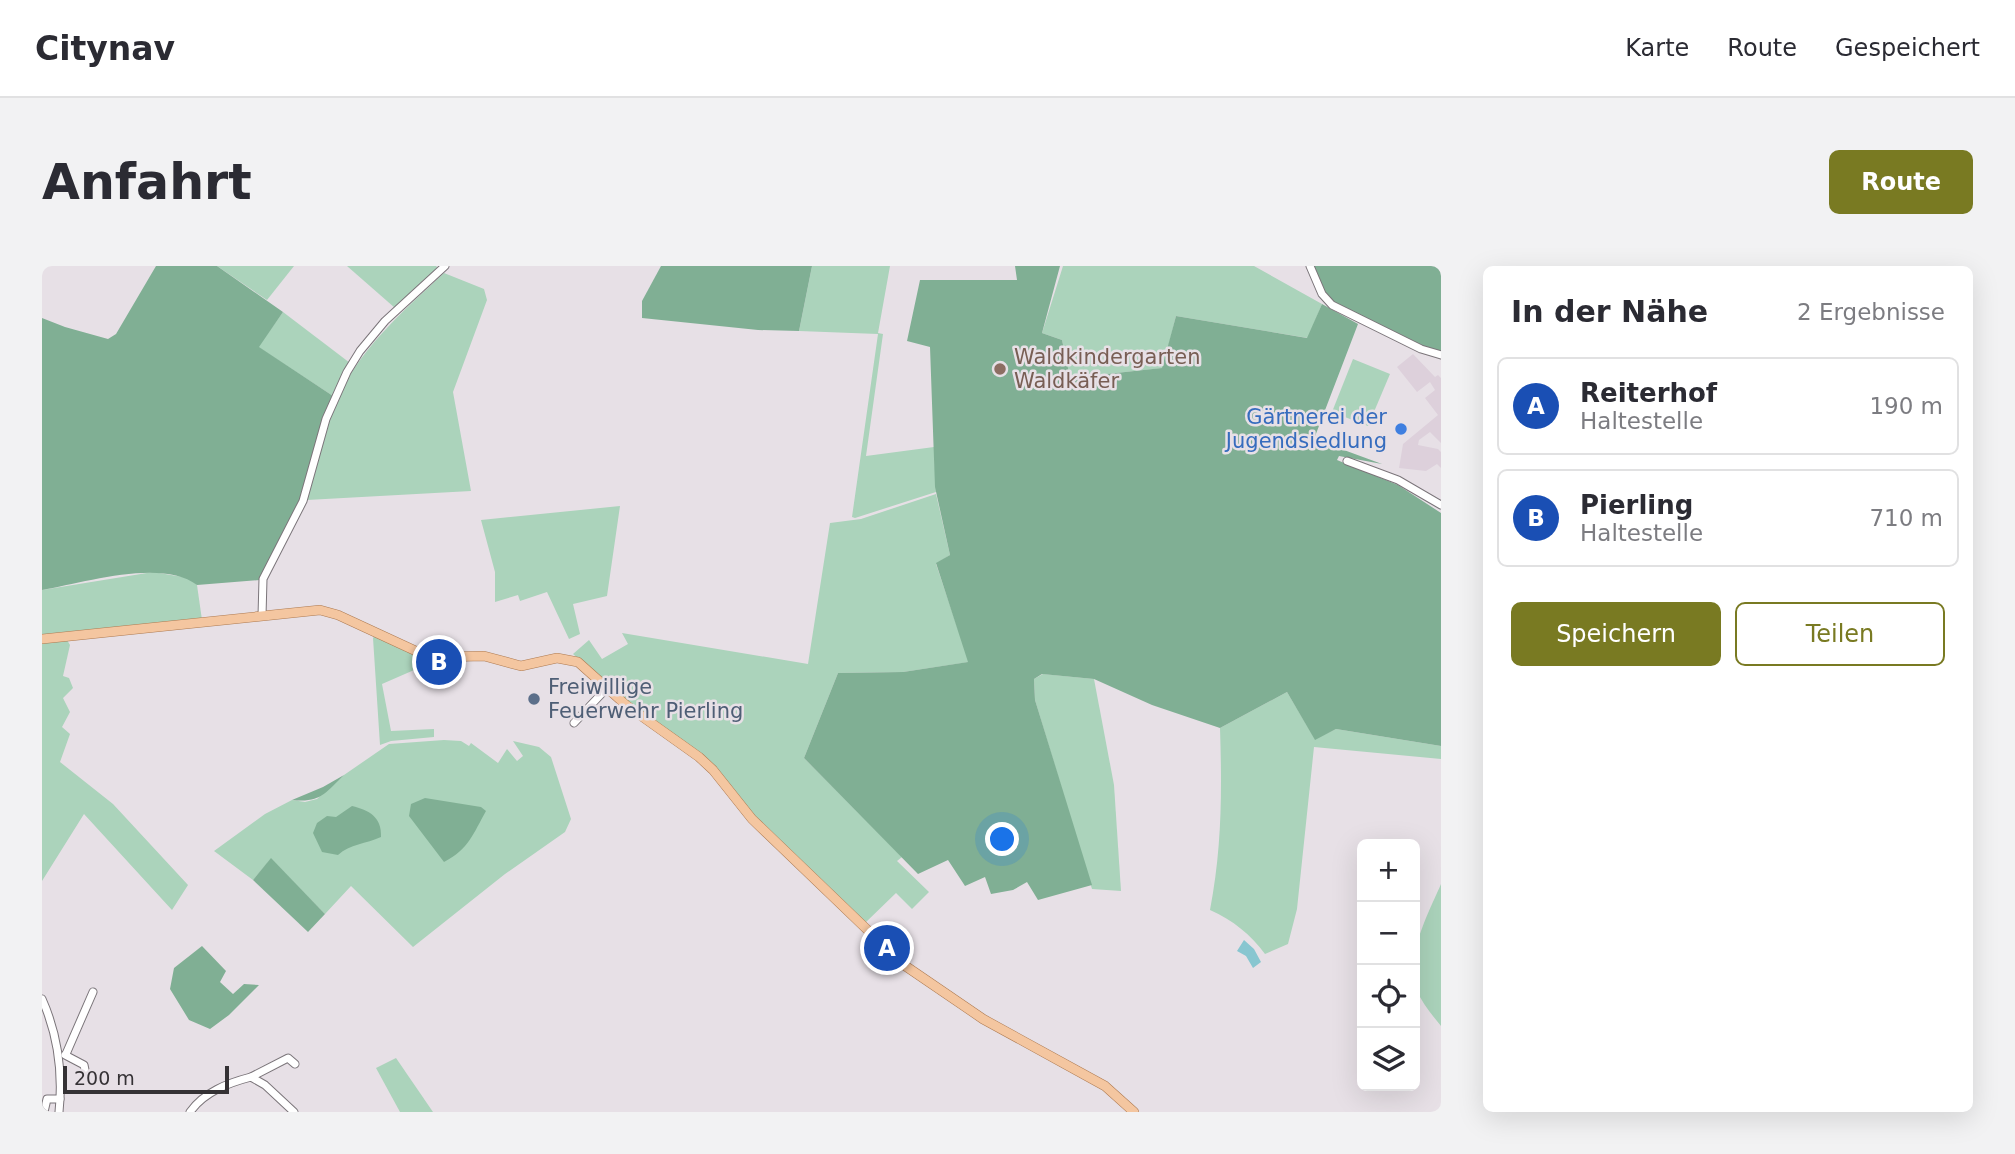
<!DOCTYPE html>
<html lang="de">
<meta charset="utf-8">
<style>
body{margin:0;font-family:"DejaVu Sans",sans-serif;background:#f2f2f3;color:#2b2b33}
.controls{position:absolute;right:21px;bottom:21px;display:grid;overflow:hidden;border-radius:10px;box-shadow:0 7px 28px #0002}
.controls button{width:63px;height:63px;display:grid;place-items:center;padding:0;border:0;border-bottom:2px solid #e1e1e2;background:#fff;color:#2b2b33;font:35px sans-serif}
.scale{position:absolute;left:21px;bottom:18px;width:166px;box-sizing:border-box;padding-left:7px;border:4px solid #353235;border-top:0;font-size:19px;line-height:24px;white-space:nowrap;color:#353235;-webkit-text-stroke:5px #e7e0e6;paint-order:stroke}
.you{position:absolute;left:961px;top:574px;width:24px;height:24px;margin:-18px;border:5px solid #fff;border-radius:50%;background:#1a73e8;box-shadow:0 0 0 10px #1a73e833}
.badge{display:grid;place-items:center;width:46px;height:46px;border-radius:50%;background:#797a22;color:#fff;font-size:23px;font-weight:700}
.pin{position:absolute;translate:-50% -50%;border:4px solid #fff;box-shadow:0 2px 7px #0006}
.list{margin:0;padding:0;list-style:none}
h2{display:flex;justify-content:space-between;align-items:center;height:91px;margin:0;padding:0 28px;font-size:30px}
h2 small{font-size:23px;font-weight:400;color:#7c7c81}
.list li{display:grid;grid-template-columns:46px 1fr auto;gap:21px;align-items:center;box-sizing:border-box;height:98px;margin:0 14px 14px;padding:0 14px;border:2px solid #e1e1e2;border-radius:10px}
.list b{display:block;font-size:26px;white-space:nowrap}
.list p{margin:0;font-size:23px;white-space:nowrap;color:#7c7c81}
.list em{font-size:23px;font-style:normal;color:#7c7c81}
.actions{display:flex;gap:14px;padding:21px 28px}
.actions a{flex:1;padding:16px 0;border:2px solid #797a22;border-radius:10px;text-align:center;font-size:24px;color:#797a22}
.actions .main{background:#797a22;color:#fff}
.icon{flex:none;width:38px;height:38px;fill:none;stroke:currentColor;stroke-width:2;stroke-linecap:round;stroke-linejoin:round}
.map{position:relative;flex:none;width:1399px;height:846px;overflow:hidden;border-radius:10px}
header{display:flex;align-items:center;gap:42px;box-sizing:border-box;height:98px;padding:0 35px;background:#fff;border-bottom:2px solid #e1e1e2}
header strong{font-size:33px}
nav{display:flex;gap:38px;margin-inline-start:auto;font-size:24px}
.intro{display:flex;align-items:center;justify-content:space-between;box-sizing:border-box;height:168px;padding:0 42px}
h1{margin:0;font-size:49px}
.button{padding:18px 32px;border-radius:10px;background:#797a22;color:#fff;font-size:24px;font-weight:700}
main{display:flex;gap:42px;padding:0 42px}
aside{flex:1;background:#fff;border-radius:10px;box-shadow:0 7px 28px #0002}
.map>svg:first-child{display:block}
</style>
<header>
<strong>Citynav</strong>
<nav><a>Karte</a><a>Route</a><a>Gespeichert</a></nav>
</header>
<div class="intro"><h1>Anfahrt</h1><a class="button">Route</a></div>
<main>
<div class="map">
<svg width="1399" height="846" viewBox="0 0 1399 846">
<rect width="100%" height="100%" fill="#e7e0e6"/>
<polygon fill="#ddd0db" points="1371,88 1393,111 1396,109 1399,112 1399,177 1388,166 1377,174 1376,179 1396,183 1399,186 1399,202 1395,198 1384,205 1357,202 1361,178 1396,149 1383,132 1393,124 1388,116 1375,126 1355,101"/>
<g fill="#abd3bb">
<polygon points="175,0 252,0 225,34"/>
<polygon points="305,0 394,0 396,2 353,42"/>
<polygon points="770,0 848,0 836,67 841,68 824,190 892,181 894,226 813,252 810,251 836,68 757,65"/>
<polygon points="1021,0 1212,0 1280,38 1266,72 1134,50 1121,102 1027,112 1020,74 1000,67"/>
<path d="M402,7l40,16 3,11 -34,92 18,99 -164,9c8,-31 14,-66 27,-95 25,-56 66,-91 110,-132z"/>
<polygon points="241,46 308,97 291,130 216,81"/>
<polygon points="1311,93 1348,108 1326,160 1290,146"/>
<polygon points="894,228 908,289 894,298 927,396 861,406 796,407 762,492 860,591 855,595 887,626 870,643 854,627 822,658 712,551 672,501 585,437 531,388 547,374 560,393 586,378 580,367 766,398 788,257 819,253"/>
<polygon points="578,240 565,330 531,338 538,368 527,373 505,326 478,335 476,329 453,336 453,306 439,254"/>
<polygon points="111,306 147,312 155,319 160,354 0,371 0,324"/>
<polygon points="333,369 383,391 378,396 379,401 340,418 349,465 392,463 392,471 349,475 338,479 331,372"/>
<polygon points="25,374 28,379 21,410 27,412 31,422 21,432 28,446 20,461 28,468 18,496 71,538 146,619 130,644 42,548 0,615 0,377"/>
<polygon points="1001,408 1052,413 1072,519 1079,625 1050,623 993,434 992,413"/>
<path d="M1245,426l28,47 21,-10 105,17v13l-127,-12 -17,162 -9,35 -23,10c-14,-19 -32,-34 -55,-44 12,-62 12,-119 10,-182z"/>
<polygon points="402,474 419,475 427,480 429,477 456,497 465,483 475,495 481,490 471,475 497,481 509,491 529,553 523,566 463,608 371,681 309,620 283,648 229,593 211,614 172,585 223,548 250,534 263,536 275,533 302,509 347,478"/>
<path d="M1399,618v142c-9,-11 -19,-23 -25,-37 -12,-31 13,-77 25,-105z"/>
<polygon points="354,792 391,846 358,846 334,802"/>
</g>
<g fill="#80af94">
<path d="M114,0h61l66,46 -24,35 74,49 -28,94 -45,90 -63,5c-35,-27 -114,-2 -155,5v-272l23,9 43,12 8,-5z"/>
<polygon points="619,0 770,0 757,65 716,64 600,52 600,35"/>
<polygon points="973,0 1018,0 1000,67 1020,74 1028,112 1120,102 1134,50 1265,72 1280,38 1316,58 1272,173 1340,198 1297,190 1295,194 1356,219 1399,247 1399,480 1294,463 1273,474 1245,426 1178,462 1110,439 1052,413 1000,408 992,413 993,434 1050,619 996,634 985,616 971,624 949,628 943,611 923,620 906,594 876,608 762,492 796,407 861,406 926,396 894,297 908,289 893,221 888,81 865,75 878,14 975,14"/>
<polygon points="1271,0 1399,0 1399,87 1379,80 1292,37 1283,26"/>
<path d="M302,509c-19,18 -23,28 -52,25l31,-13z"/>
<path d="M383,532l56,9 5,4c-13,23 -17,38 -42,51l-35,-46 2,-12z"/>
<path d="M310,540c17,4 30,11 29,31 -15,7 -31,7 -43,18l-16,-3 -9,-19 4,-10 10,-7 9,1z"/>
<polygon points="229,592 283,648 266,666 211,614"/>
<polygon points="160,680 184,705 178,716 191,728 202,718 217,719 187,749 168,763 147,754 128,723 132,702"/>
</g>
<polygon fill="#88c6d0" points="1202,674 1212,683 1219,696 1211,702 1204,690 1195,685"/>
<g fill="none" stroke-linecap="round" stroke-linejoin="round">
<g stroke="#7b757a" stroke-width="9">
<g id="minor">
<polyline points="1268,0 1280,28 1290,39 1379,83 1399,89"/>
<polyline points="1305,195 1356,214 1399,239"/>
<polyline points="220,350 221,313 261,235 284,153 305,106 318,85 343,55 403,0"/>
<polyline points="532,457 564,423"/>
<path d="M0,733c16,36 21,74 17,113"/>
<polyline points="24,788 51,726"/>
<polyline points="23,789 42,799 43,804"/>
<polyline points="209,811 246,792 253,798"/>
<polyline points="2,846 5,833 18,833"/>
<path d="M148,846c14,-20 38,-29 61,-35l14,8 29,27"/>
</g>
</g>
<g stroke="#ad7a51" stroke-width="10">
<polyline id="major" points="0,373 278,344 296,349 376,386 398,391 442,390 479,400 515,392 536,396 584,439 657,491 671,504 710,553 862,699 941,753 1063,820 1092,846"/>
</g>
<use href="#minor" stroke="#fff" stroke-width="7"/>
<use href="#major" stroke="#f4c6a0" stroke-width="9"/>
</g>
<circle fill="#8d6e63" stroke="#e7e0e6" stroke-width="2.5" cx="958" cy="103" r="7"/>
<circle fill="#3f7fe0" stroke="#e7e0e6" stroke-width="2.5" cx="1359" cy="163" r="7"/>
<circle fill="#5c6f8a" stroke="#e7e0e6" stroke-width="2.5" cx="492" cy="433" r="7"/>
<g text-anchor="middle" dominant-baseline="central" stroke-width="5" stroke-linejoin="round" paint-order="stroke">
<g font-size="21" fill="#785e54" stroke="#e7e0e6" text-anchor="start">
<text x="972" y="91">Waldkindergarten<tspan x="972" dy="24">Waldkäfer</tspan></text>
</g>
<g font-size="21" fill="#366cbe" stroke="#e7e0e6" text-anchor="end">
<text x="1345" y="151">Gärtnerei der<tspan x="1345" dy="24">Jugendsiedlung</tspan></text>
</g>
<g font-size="21" fill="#4e5e75" stroke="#e7e0e6" text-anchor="start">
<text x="506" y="421">Freiwillige<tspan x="506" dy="24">Feuerwehr Pierling</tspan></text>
</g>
</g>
</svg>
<div class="controls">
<button>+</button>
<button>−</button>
<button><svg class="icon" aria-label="locate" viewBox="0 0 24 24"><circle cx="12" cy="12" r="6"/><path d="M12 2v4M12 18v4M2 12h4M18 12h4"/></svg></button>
<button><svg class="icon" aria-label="layers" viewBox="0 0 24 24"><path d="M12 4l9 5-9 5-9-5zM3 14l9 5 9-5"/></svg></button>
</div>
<div class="scale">200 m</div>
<div class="you"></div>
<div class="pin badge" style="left:845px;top:682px;background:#1a4fb4">A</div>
<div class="pin badge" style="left:397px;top:396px;background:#1a4fb4">B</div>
</div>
<aside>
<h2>In der Nähe<small>2 Ergebnisse</small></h2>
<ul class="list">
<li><span class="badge" style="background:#1a4fb4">A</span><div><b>Reiterhof</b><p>Haltestelle</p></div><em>190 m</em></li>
<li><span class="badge" style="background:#1a4fb4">B</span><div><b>Pierling</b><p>Haltestelle</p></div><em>710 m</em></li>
</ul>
<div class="actions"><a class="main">Speichern</a><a>Teilen</a></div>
</aside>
</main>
